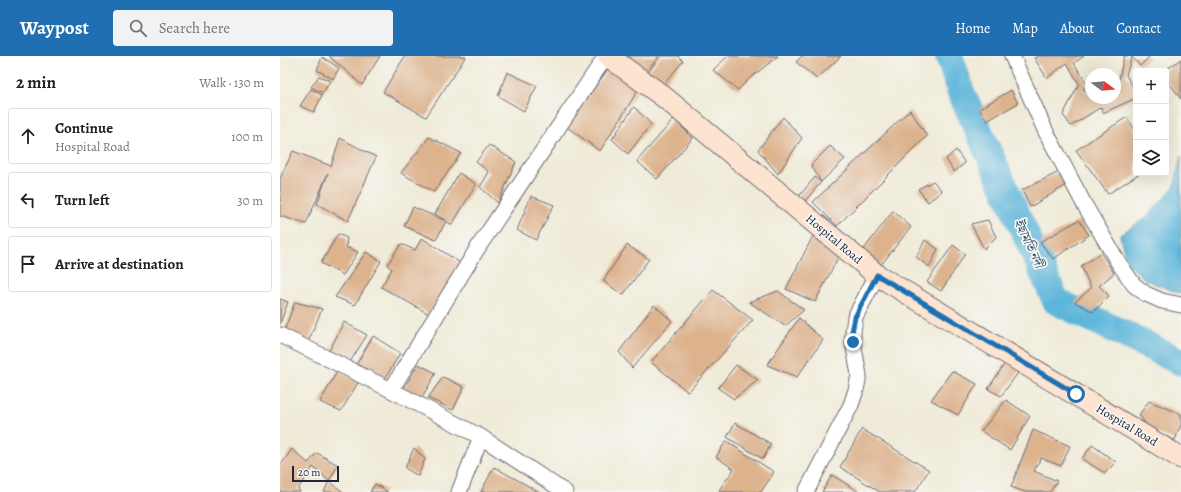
<!DOCTYPE html>
<meta charset="utf-8">
<style>
body{margin:0;font-family:Alegreya,"Noto Serif Bengali",serif;background:#f2f2f2;color:#202124}
.controls{position:absolute;right:12px;top:12px;display:grid;overflow:hidden;border-radius:4px;box-shadow:0 4px 16px #0002}
.controls button{width:36px;height:36px;display:grid;place-items:center;padding:0;border:0;border-bottom:1px solid #e0e0e0;background:#fff;color:#202124;font:20px sans-serif}
.compass{position:absolute;left:805px;top:12px;width:36px;height:36px;border-radius:50%;background:#fff;box-shadow:0 4px 16px #0002;rotate:106deg}
.scale{position:absolute;left:12px;bottom:10px;width:47px;box-sizing:border-box;padding-left:4px;border:2px solid #22223b;border-top:0;font-size:11px;line-height:14px;white-space:nowrap;color:#22223b;-webkit-text-stroke:3px #f6f6f2;paint-order:stroke}
.stop{position:absolute;width:12px;height:12px;margin:-9px;border:3px solid #1f6fb2;border-radius:50%;background:#fff}
.stop.end{background:#1f6fb2;border-color:#fff;box-shadow:0 1px 4px #0008}
.list{margin:0;padding:0;list-style:none}
h2{display:flex;justify-content:space-between;align-items:center;height:52px;margin:0;padding:0 16px;font-size:17px}
h2 small{font-size:13px;font-weight:400;color:#757577}
.list li{display:grid;grid-template-columns:26px 1fr auto;gap:12px;align-items:center;box-sizing:border-box;height:56px;margin:0 8px 8px;padding:0 8px;border:1px solid #e0e0e0;border-radius:4px}
.list b{display:block;font-size:15px;white-space:nowrap}
.list p{margin:0;font-size:13px;white-space:nowrap;color:#757577}
.list em{font-size:13px;font-style:normal;color:#757577}
.icon{flex:none;width:22px;height:22px;fill:none;stroke:currentColor;stroke-width:2;stroke-linecap:round;stroke-linejoin:round}
.map{position:relative;flex:none;width:901px;height:436px;overflow:hidden}
header{display:flex;align-items:center;gap:24px;box-sizing:border-box;height:56px;padding:0 20px;background:#1f6fb2;color:#fff}
header strong{font-size:19px}
nav{display:flex;gap:22px;margin-inline-start:auto;font-size:14px}
.search{width:280px;height:36px;background:#f2f2f2;display:flex;align-items:center;gap:10px;box-sizing:border-box;padding:0 14px;border-radius:4px;color:#757577;font-size:15px}
main{display:flex}
aside{flex:1;background:#fff}
.map>svg:first-child{display:block}
</style>
<header>
<strong>Waypost</strong>
<div class="search"><svg class="icon" aria-label="search" viewBox="0 0 24 24"><circle cx="10" cy="10" r="6"/><path d="M15 15l6 6"/></svg>Search here</div>
<nav><a>Home</a><a>Map</a><a>About</a><a>Contact</a></nav>
</header>
<main>
<aside>
<h2>2 min<small>Walk · 130 m</small></h2>
<ul class="list">
<li><svg class="icon" aria-label="ahead" viewBox="0 0 24 24"><path d="M12 20V5M6 11l6-6 6 6"/></svg><div><b>Continue</b><p>Hospital Road</p></div><em>100 m</em></li>
<li><svg class="icon" aria-label="left" viewBox="0 0 24 24"><path d="M17 20v-9H6M10 6l-5 5 5 5"/></svg><div><b>Turn left</b></div><em>30 m</em></li>
<li><svg class="icon" aria-label="arrive" viewBox="0 0 24 24"><path d="M6 21V4h12l-3 4 3 4H6"/></svg><div><b>Arrive at destination</b></div></li>
</ul>
</aside>
<div class="map">
<svg width="901" height="436" viewBox="0 0 901 436">
<rect width="100%" height="100%" fill="#f6f6f2"/>
<filter id="ink" filterUnits="userSpaceOnUse"><feTurbulence type="fractalNoise" baseFrequency=".025" numOctaves="2"/><feDisplacementMap in="SourceGraphic" scale="8" xChannelSelector="R" yChannelSelector="G"/><feConvolveMatrix kernelMatrix="1 2 1 2 8 2 1 2 1" color-interpolation-filters="sRGB"/></filter>
<filter id="wash" filterUnits="userSpaceOnUse"><feTurbulence type="fractalNoise" baseFrequency=".012" numOctaves="4" result="noise"/><feDisplacementMap in="SourceGraphic" scale="16" xChannelSelector="R" yChannelSelector="G"/><feGaussianBlur stdDeviation="0.9" result="paint"/><feColorMatrix in="noise" values="0 0 0 0 0 0 0 0 0 0 0 0 0 0 0 0 0 1.4 0 .05"/><feComposite in="paint" operator="in"/></filter>
<g filter="url(#wash)">
<rect width="100%" height="100%" fill="#f0ebd8"/>
<polygon fill="#5db6da" stroke="#406c8a" points="901,100 901,238 866,224 846,206 840,179 869,159 894,131"/>
<g fill="none" stroke-linecap="round" stroke-linejoin="round">
<polyline stroke="#5db6da" stroke-width="28" points="669,0 681,36 776,245 901,306"/>
</g>
<g id="blocks">
<g fill="#ddb38e">
<polygon points="49,0 100,0 82,29"/>
<polygon points="125,0 186,0 146,61 103,36"/>
<polygon points="334,0 379,0 361,21"/>
<polygon points="381,0 398,0 403,5 379,34 363,22"/>
<polygon points="448,0 498,0 469,23 458,34 433,14"/>
<polygon points="522,0 561,0 537,23 516,6"/>
<polygon points="759,0 804,0 794,7 808,30 803,33 808,37 811,36 811,42 835,42 835,25 839,23 844,0 870,0 860,10 852,1 846,19 856,36 856,42 823,57 821,51 791,70 783,59 799,28 787,7 767,22 754,2"/>
<polygon points="42,1 59,12 53,23 37,14"/>
<polygon points="901,3 901,43 886,22 886,15 884,15"/>
<polygon points="330,10 360,31 320,95 287,71"/>
<polygon points="227,16 257,30 244,55 218,40"/>
<polygon points="39,20 50,25 43,37 31,31"/>
<polygon points="31,33 42,39 34,56 20,50"/>
<polygon points="731,34 738,47 707,65 699,53"/>
<polygon points="354,51 371,68 348,98 332,83"/>
<polygon points="630,54 647,80 557,170 533,146"/>
<polygon points="503,61 522,82 498,118 478,94"/>
<polygon points="847,61 856,76 856,117 860,117 828,138 796,94"/>
<polygon points="394,63 413,82 377,123 357,105"/>
<polygon points="149,81 181,97 154,136 121,117"/>
<polygon points="60,82 96,101 68,165 37,148 48,117 26,168 0,160 0,122 13,95 51,110"/>
<polygon points="209,89 236,106 218,147 200,131 209,116 196,106"/>
<polygon points="550,90 565,103 541,126 531,109"/>
<polygon points="676,94 685,107 674,116 666,103"/>
<polygon points="779,116 785,130 750,151 742,134"/>
<polygon points="179,117 196,128 172,169 155,158"/>
<polygon points="535,121 541,126 521,150 515,145"/>
<polygon points="653,125 662,135 648,146 638,133"/>
<polygon points="251,140 274,149 256,184 237,174"/>
<polygon points="133,151 166,165 156,184 124,170"/>
<polygon points="613,155 631,171 600,210 581,197"/>
<polygon points="708,164 716,181 704,193 691,168"/>
<polygon points="799,164 809,179 773,203 760,186"/>
<polygon points="537,172 562,194 535,246 506,233"/>
<polygon points="58,178 67,182 66,191 78,196 63,219 41,207"/>
<polygon points="142,182 182,208 149,258 101,231 112,213 107,209 121,188 135,194"/>
<polygon points="645,184 658,193 649,211 636,201"/>
<polygon points="347,189 369,203 343,239 323,225"/>
<polygon points="673,189 685,198 661,235 647,226"/>
<polygon points="86,196 101,205 75,249 55,241"/>
<polygon points="821,197 834,217 819,230 829,240 813,256 795,246 811,232 801,210"/>
<polygon points="433,234 473,264 408,336 371,306"/>
<polygon points="498,235 524,254 505,270 469,246"/>
<polygon points="0,243 8,246 0,268"/>
<polygon points="15,246 42,253 28,286 4,275"/>
<polygon points="374,249 392,265 352,312 339,296"/>
<polygon points="519,262 543,284 517,321 487,309"/>
<polygon points="64,266 87,279 70,306 48,297"/>
<polygon points="93,280 120,297 104,325 76,309"/>
<polygon points="727,304 741,313 721,340 708,333"/>
<polygon points="138,308 156,317 141,343 124,332"/>
<polygon points="456,309 478,324 454,343 438,332"/>
<polygon points="58,314 79,325 61,355 40,346"/>
<polygon points="672,315 697,328 678,359 651,344"/>
<polygon points="163,321 184,331 173,354 148,342"/>
<polygon points="726,344 750,360 730,394 701,375"/>
<polygon points="869,345 901,358 901,368 895,384 871,375 859,359"/>
<polygon points="455,367 491,388 483,403 447,381"/>
<polygon points="582,373 649,414 635,436 600,436 560,411"/>
<polygon points="753,374 790,390 781,410 761,402 754,415 777,425 770,436 745,436 731,431"/>
<polygon points="446,385 494,416 481,436 445,436 439,434 454,413 436,401"/>
<polygon points="812,389 836,406 825,417 802,403"/>
<polygon points="134,392 145,403 138,420 125,412"/>
<polygon points="12,393 28,407 37,397 58,409 49,425 33,411 18,433 20,435 20,436 0,436 0,410"/>
<polygon points="214,411 259,436 201,436"/>
<polygon points="552,419 579,436 542,436"/>
<polygon points="49,425 63,436 44,436"/>
<polygon points="95,428 108,436 90,436"/>
</g>
</g>
</g>
<g filter="url(#ink)">
<use href="#blocks" fill-opacity="0" stroke="#6a6872" stroke-width="1"/>
<g fill="none" stroke-linecap="round" stroke-linejoin="round">
<g stroke="#6a6872" stroke-width="17">
<g id="minor">
<polyline points="732,0 765,74 804,148 838,206 854,229 866,238 882,245 901,249"/>
<polyline points="0,279 111,334 201,381 285,436"/>
<polyline points="111,334 197,193 326,0"/>
<polyline points="179,436 201,381"/>
<polyline points="526,436 571,349 576,334 579,319 573,286 573,276 575,261 597,219"/>
</g>
</g>
<g stroke="#6a6872" stroke-width="23">
<polyline id="secondary" points="328,0 384,41 597,219 901,402"/>
</g>
<use href="#minor" stroke="#fff" stroke-width="15"/>
<use href="#secondary" stroke="#fde4d1" stroke-width="21"/>
</g>
</g>
<g fill="none" stroke-linecap="round" stroke-linejoin="round" filter="url(#ink)">
<polyline stroke="#1f6fb2" stroke-width="5" points="573,286 572,276 575,261 597,219 796,338"/>
</g>
<g text-anchor="middle" dominant-baseline="central" stroke-width="3.5" stroke-linejoin="round" paint-order="stroke">
<g font-size="12" fill="#22223b" stroke="#f6f6f2">
<text transform="translate(554 183) rotate(40)">Hospital Road</text>
<text transform="translate(847 369) rotate(31)">Hospital Road</text>
</g>
<g font-size="13" font-style="italic" fill="#375673" stroke="#f6f6f2">
<text transform="translate(749 187) rotate(65)">ইছামতি নদী</text>
</g>
</g>
</svg>
<div class="controls">
<button>+</button>
<button>−</button>
<button><svg class="icon" aria-label="layers" viewBox="0 0 24 24"><path d="M12 4l9 5-9 5-9-5zM3 14l9 5 9-5"/></svg></button>
</div>
<svg class="compass" viewBox="-18 -18 36 36"><path d="M0-13l5 13h-10z" fill="#e53935"/><path d="M0 13l5-13h-10z" fill="#757577"/></svg>
<div class="scale">20 m</div>
<div class="stop" style="left:796px;top:338px"></div>
<div class="stop end" style="left:573px;top:286px"></div>
</div>
</main>
